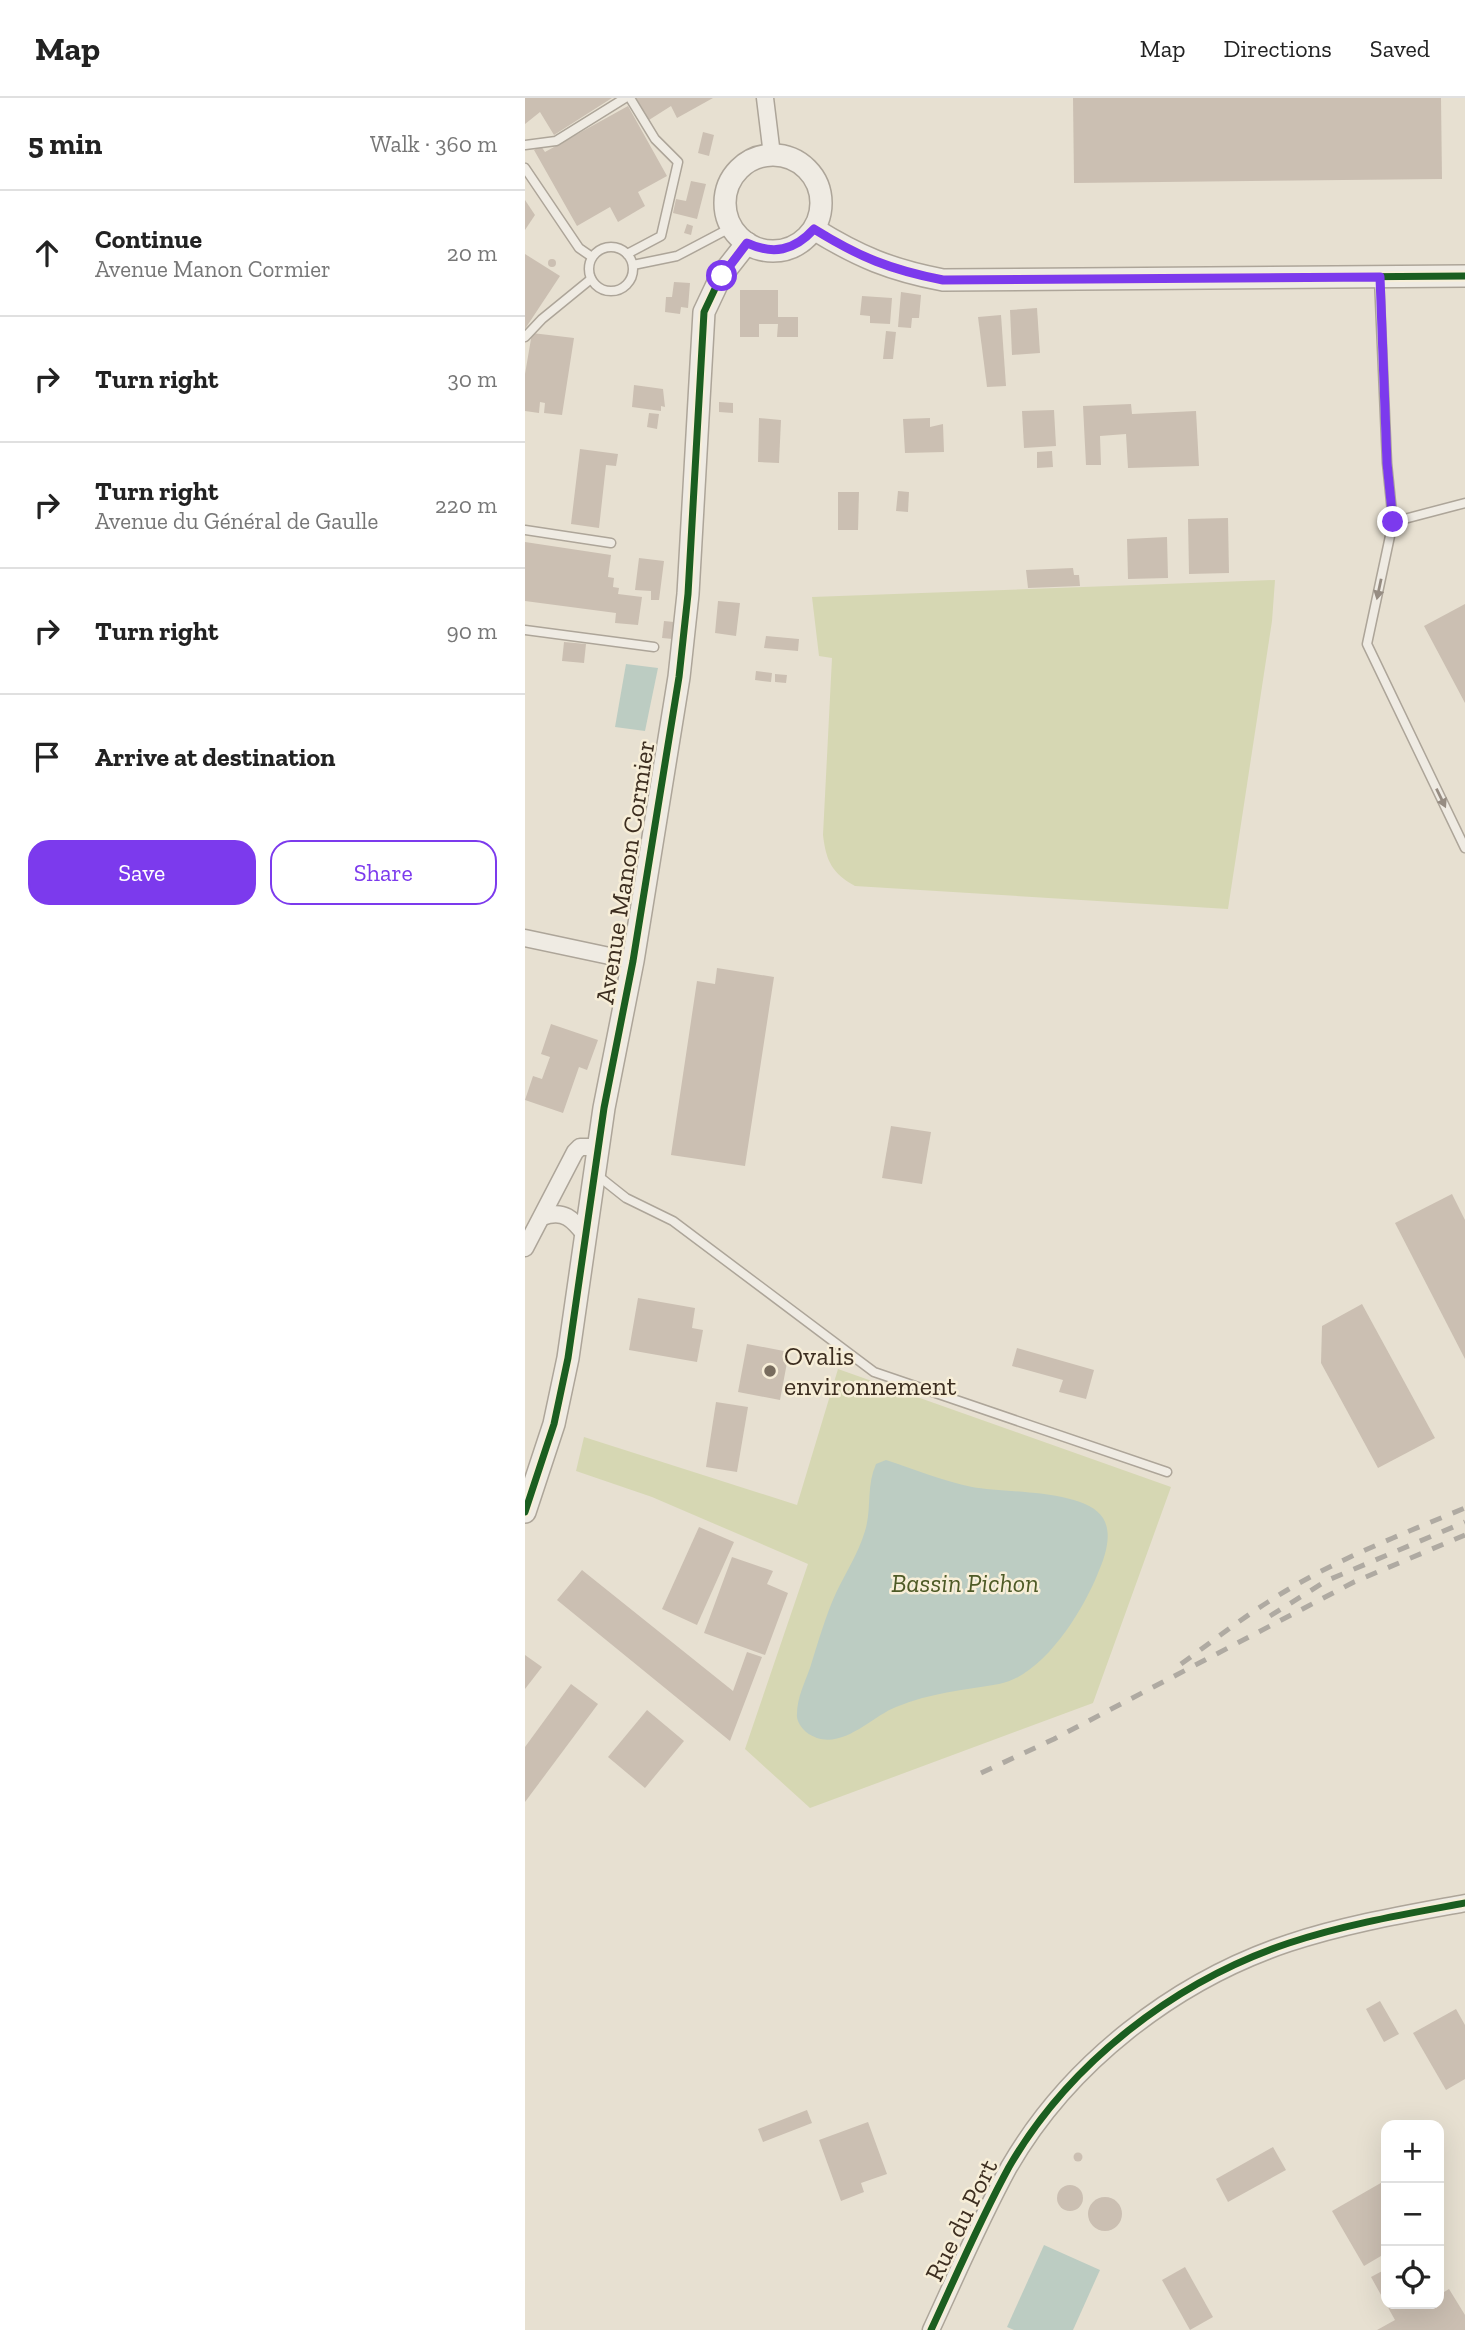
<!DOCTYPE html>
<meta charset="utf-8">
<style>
body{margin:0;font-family:"Zilla Slab",serif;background:#f6f6f6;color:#222}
.controls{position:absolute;right:21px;bottom:21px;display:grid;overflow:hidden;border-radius:14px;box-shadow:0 7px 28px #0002}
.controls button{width:63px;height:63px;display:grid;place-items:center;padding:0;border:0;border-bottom:2px solid #e0e0e0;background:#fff;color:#222;font:35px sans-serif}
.stop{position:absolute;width:21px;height:21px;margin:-16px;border:5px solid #7c3aed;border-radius:50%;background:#fff}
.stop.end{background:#7c3aed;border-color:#fff;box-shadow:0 2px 7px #0008}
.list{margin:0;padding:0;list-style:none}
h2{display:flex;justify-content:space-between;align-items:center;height:91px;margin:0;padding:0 28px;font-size:30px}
h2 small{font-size:23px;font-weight:400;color:#767676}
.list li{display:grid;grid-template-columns:46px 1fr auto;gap:21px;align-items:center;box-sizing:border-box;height:126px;padding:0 28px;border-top:2px solid #e0e0e0}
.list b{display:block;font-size:26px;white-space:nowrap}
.list p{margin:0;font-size:23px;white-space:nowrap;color:#767676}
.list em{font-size:23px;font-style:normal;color:#767676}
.actions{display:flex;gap:14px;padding:21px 28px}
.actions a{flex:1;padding:16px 0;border:2px solid #7c3aed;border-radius:21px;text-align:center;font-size:24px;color:#7c3aed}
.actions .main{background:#7c3aed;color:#fff}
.icon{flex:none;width:38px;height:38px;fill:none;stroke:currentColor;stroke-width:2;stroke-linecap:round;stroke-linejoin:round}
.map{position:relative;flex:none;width:940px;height:2232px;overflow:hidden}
header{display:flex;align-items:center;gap:42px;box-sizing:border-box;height:98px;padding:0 35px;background:#fff;border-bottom:2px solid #e0e0e0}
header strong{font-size:33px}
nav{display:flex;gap:38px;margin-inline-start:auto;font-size:24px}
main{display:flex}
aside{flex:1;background:#fff}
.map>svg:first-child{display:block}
</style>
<header>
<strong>Map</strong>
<nav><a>Map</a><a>Directions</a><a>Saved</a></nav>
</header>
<main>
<aside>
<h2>5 min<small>Walk · 360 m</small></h2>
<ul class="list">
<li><svg class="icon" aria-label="ahead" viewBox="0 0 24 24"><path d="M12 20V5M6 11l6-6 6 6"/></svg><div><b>Continue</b><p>Avenue Manon Cormier</p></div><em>20 m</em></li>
<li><svg class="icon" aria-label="right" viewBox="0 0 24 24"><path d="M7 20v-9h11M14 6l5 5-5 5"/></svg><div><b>Turn right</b></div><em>30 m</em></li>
<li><svg class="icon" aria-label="right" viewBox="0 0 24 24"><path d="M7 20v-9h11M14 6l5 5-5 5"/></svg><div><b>Turn right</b><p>Avenue du Général de Gaulle</p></div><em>220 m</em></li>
<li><svg class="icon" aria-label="right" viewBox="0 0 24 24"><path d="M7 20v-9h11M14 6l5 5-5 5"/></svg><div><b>Turn right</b></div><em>90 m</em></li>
<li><svg class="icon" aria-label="arrive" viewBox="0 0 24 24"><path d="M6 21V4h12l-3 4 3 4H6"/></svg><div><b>Arrive at destination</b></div></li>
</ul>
<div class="actions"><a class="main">Save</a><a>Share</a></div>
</aside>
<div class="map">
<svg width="940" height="2232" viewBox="0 0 940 2232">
<rect width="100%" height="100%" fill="#e7e0d1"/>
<g fill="#d6d7b3">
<path d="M750,482l-3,41 -44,288 -373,-23c-23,-13 -29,-25 -32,-51l9,-177 -13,-2 -7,-59z"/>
<polygon points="313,1271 646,1389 568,1605 285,1710 220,1651 283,1466 127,1399 51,1373 59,1339 272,1407"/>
</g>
<g fill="#bcccc2">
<polygon points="101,566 133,570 120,633 90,629"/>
<path d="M361,1362c28,9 57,21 86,27 31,6 113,2 131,31 10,16 2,39 -5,55 -15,38 -55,103 -99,111 -36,6 -69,9 -103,23 -26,10 -58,49 -90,25 -5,-4 -10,-12 -9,-18 0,-16 8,-32 13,-46 8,-25 15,-51 26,-75 10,-21 22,-39 29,-62 7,-22 1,-45 11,-67z"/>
<polygon points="519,2147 575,2172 548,2232 489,2232 482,2229"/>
</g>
<g fill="#cbbfb2">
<polygon points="0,0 87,0 29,37 15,14 0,26"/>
<polygon points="111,0 188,0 152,20 146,8 124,22"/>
<polygon points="548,0 916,0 917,81 549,85"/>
<polygon points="103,8 142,78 113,94 120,108 93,124 85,109 52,128 9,52 16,48 20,54"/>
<polygon points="178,34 189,37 184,58 173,55"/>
<polygon points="166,83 181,86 172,121 148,115 151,101 161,103"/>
<polygon points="0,102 10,117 0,132"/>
<polygon points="162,126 168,128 166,137 159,135"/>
<polygon points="0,156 35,178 0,231"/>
<circle cx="27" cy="165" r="4"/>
<polygon points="149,184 165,185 163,210 156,209 155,216 140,214 141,199 147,199"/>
<polygon points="215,192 253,192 253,219 273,219 273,239 252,239 253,226 234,226 234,239 215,239"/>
<polygon points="376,194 396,197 394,220 387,220 386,230 373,229"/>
<polygon points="337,198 367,200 365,226 345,225 345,218 335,217"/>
<polygon points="512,210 515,255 487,257 485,212"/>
<polygon points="476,217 481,288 462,289 453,219"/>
<polygon points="361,233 371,234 368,261 358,261"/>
<polygon points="7,235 49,240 37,317 19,315 20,305 15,304 14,315 0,313 0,276"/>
<polygon points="109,287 138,291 140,309 136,308 136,313 107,309"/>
<polygon points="194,304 208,305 208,315 194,314"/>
<polygon points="606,306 607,316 671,313 674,368 603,370 601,336 575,338 576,367 561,367 558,308"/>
<polygon points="529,312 531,348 499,350 497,313"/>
<polygon points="124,315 134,316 132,331 122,329"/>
<polygon points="234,320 256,322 254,365 233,364"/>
<polygon points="405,320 405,329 418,326 419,354 380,355 378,321"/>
<polygon points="55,351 93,356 91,368 81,367 74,430 46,426"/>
<polygon points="527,353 528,369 512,370 512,354"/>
<polygon points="373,393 384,394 383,414 371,413"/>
<polygon points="313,394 334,394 333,432 313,432"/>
<polygon points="703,420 704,475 664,476 663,421"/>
<polygon points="642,439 643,480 603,481 602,441"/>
<polygon points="0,444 86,457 83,479 89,480 88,489 94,490 93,496 117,499 113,527 90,525 91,515 0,503"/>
<polygon points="114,460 139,463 134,502 126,502 126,493 110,492"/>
<polygon points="548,470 549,477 554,477 555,488 503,490 501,472"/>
<polygon points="193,503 215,505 211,538 190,535"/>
<polygon points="940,506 940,605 899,528"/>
<polygon points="139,523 149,524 148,541 137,540"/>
<polygon points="241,538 274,541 273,553 239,550"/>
<polygon points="39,544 61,546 59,565 37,563"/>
<polygon points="231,573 247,575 246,584 230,582"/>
<polygon points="250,576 262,577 261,585 250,584"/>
<polygon points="192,870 249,879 220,1068 146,1057 172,883 190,886"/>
<polygon points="26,926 73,942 62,972 54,969 38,1015 0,1002 8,978 17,981 25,959 16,956"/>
<polygon points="366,1028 406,1034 397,1086 357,1080"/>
<polygon points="927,1096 940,1122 940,1261 870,1125"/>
<polygon points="113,1200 170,1210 167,1230 178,1232 172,1264 104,1252"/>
<polygon points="837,1206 910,1340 853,1370 796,1265 797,1228"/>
<polygon points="222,1246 264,1254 255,1302 213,1294"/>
<polygon points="492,1250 569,1272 561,1301 534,1294 538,1282 487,1268"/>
<polygon points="191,1304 223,1309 212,1374 181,1369"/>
<polygon points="174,1429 209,1444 172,1527 137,1511"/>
<polygon points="207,1459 248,1473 242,1486 263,1495 240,1557 179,1535"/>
<polygon points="57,1472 208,1593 222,1554 237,1559 205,1643 32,1502"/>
<polygon points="0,1557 17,1569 0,1591"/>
<polygon points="46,1586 73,1606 0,1704 0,1649"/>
<polygon points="122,1612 159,1643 120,1690 83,1659"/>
<polygon points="855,1903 874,1936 859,1944 841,1911"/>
<polygon points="931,1911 940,1927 940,1981 921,1992 888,1935"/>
<polygon points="282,2012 287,2025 238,2044 233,2031"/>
<polygon points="343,2024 362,2076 336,2085 339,2094 316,2103 294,2042"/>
<polygon points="748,2049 761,2072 703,2104 691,2081"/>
<circle cx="553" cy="2059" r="4.5"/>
<polygon points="861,2082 861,2155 839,2168 807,2113"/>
<circle cx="545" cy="2100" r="13"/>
<circle cx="580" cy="2116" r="17"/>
<polygon points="660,2169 688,2219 665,2232 637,2182"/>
<polygon points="861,2171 861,2206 914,2206 914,2197 924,2191 940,2217 940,2232 852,2232 870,2222 846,2179"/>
</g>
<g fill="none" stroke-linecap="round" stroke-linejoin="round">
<g stroke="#ada599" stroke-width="11">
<g id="service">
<polyline points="0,47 31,43 100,0"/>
<polyline points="0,70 54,150 67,159"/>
<circle cx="86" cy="171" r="22"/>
<polyline points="102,156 136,138 153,64 130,41 105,0"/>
<polyline points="108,167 152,158 207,129"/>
<polyline points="854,180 862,365 868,424 842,546 940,750"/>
<polyline points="0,239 17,221 66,181"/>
<polyline points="868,424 940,405"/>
<polyline points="0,432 86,445"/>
<polyline points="0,532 129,549"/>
<polyline points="72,1077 101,1100 148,1123 349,1274 642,1374"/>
</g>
</g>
<g stroke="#ada599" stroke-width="19">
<g id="minor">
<polyline points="240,0 247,57"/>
<polyline points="0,840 108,863"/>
<path d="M17,1119c22,-8 31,2 44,19"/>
<polyline points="0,1150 50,1054 55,1049 73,1049"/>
<path d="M406,2232c25,-54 49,-110 78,-163 60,-104 166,-186 280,-224 57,-19 117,-29 176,-40"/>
</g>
</g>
<g stroke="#ada599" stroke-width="24">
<g id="tertiary">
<circle cx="248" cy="105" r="48"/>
<path d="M289,131c45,28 77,41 129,51l522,-4"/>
<polyline points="0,1414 29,1326 43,1260 79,1010 108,863 154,579 163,496 179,214 196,178 222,145"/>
</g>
</g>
<use href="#service" stroke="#efebe3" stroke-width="8"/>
<use href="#minor" stroke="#efebe3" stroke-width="16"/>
<use href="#tertiary" stroke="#efebe3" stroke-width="21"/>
<g stroke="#afaaa2" stroke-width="5" stroke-dasharray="12 12" stroke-linecap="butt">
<polyline points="745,1518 801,1483 940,1424"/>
<path d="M656,1566c29,-21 57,-43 87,-62 61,-40 130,-66 197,-94"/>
<polyline points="456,1675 529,1641 829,1484 940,1437"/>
</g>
<g stroke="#f7eed8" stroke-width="11">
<g id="cycleway">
<path d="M289,131c45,28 77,41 129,51l522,-4"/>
<polyline points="0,1414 29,1326 43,1260 79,1010 108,863 154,579 163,496 179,214 196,178 222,145"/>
<path d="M406,2232c25,-54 49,-110 78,-163 60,-104 166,-186 280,-224 57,-19 117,-29 176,-40"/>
</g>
</g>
<use href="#cycleway" stroke="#1b5e20" stroke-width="7"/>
</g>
<defs><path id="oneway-solid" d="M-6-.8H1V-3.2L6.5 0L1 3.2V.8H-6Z" transform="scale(1.75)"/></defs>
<g fill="#968c82">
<use href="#oneway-solid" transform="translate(854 491) rotate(102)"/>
<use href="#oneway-solid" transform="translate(916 700) rotate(64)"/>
</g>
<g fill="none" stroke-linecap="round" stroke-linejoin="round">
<path stroke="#7c3aed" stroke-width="9" d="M197,178l25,-33c26,12 47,8 67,-14 45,28 77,41 129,51l437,-3 7,186 6,59"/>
</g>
<circle fill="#786c5e" stroke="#f7eed8" stroke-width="2.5" cx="245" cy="1273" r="7"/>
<g text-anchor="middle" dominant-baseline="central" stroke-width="5" stroke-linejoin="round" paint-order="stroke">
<g font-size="26" fill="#3d2e20" stroke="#f7eed8">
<text transform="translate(100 774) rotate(-81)">Avenue Manon Cormier</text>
<text transform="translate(436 2122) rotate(-64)">Rue du Port</text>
</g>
<g font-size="26" fill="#3d2e20" stroke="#f7eed8" text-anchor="start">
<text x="259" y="1258">Ovalis<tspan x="259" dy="30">environnement</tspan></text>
</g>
<g font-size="26" font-style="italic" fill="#4d5a26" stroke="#f7eed8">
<text x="440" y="1485">Bassin Pichon</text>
</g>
</g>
</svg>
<div class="controls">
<button>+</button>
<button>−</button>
<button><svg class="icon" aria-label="locate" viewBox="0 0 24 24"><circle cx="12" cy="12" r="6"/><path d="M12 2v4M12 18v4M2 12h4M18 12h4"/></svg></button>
</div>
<div class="stop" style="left:197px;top:178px"></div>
<div class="stop end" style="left:868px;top:424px"></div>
</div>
</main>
